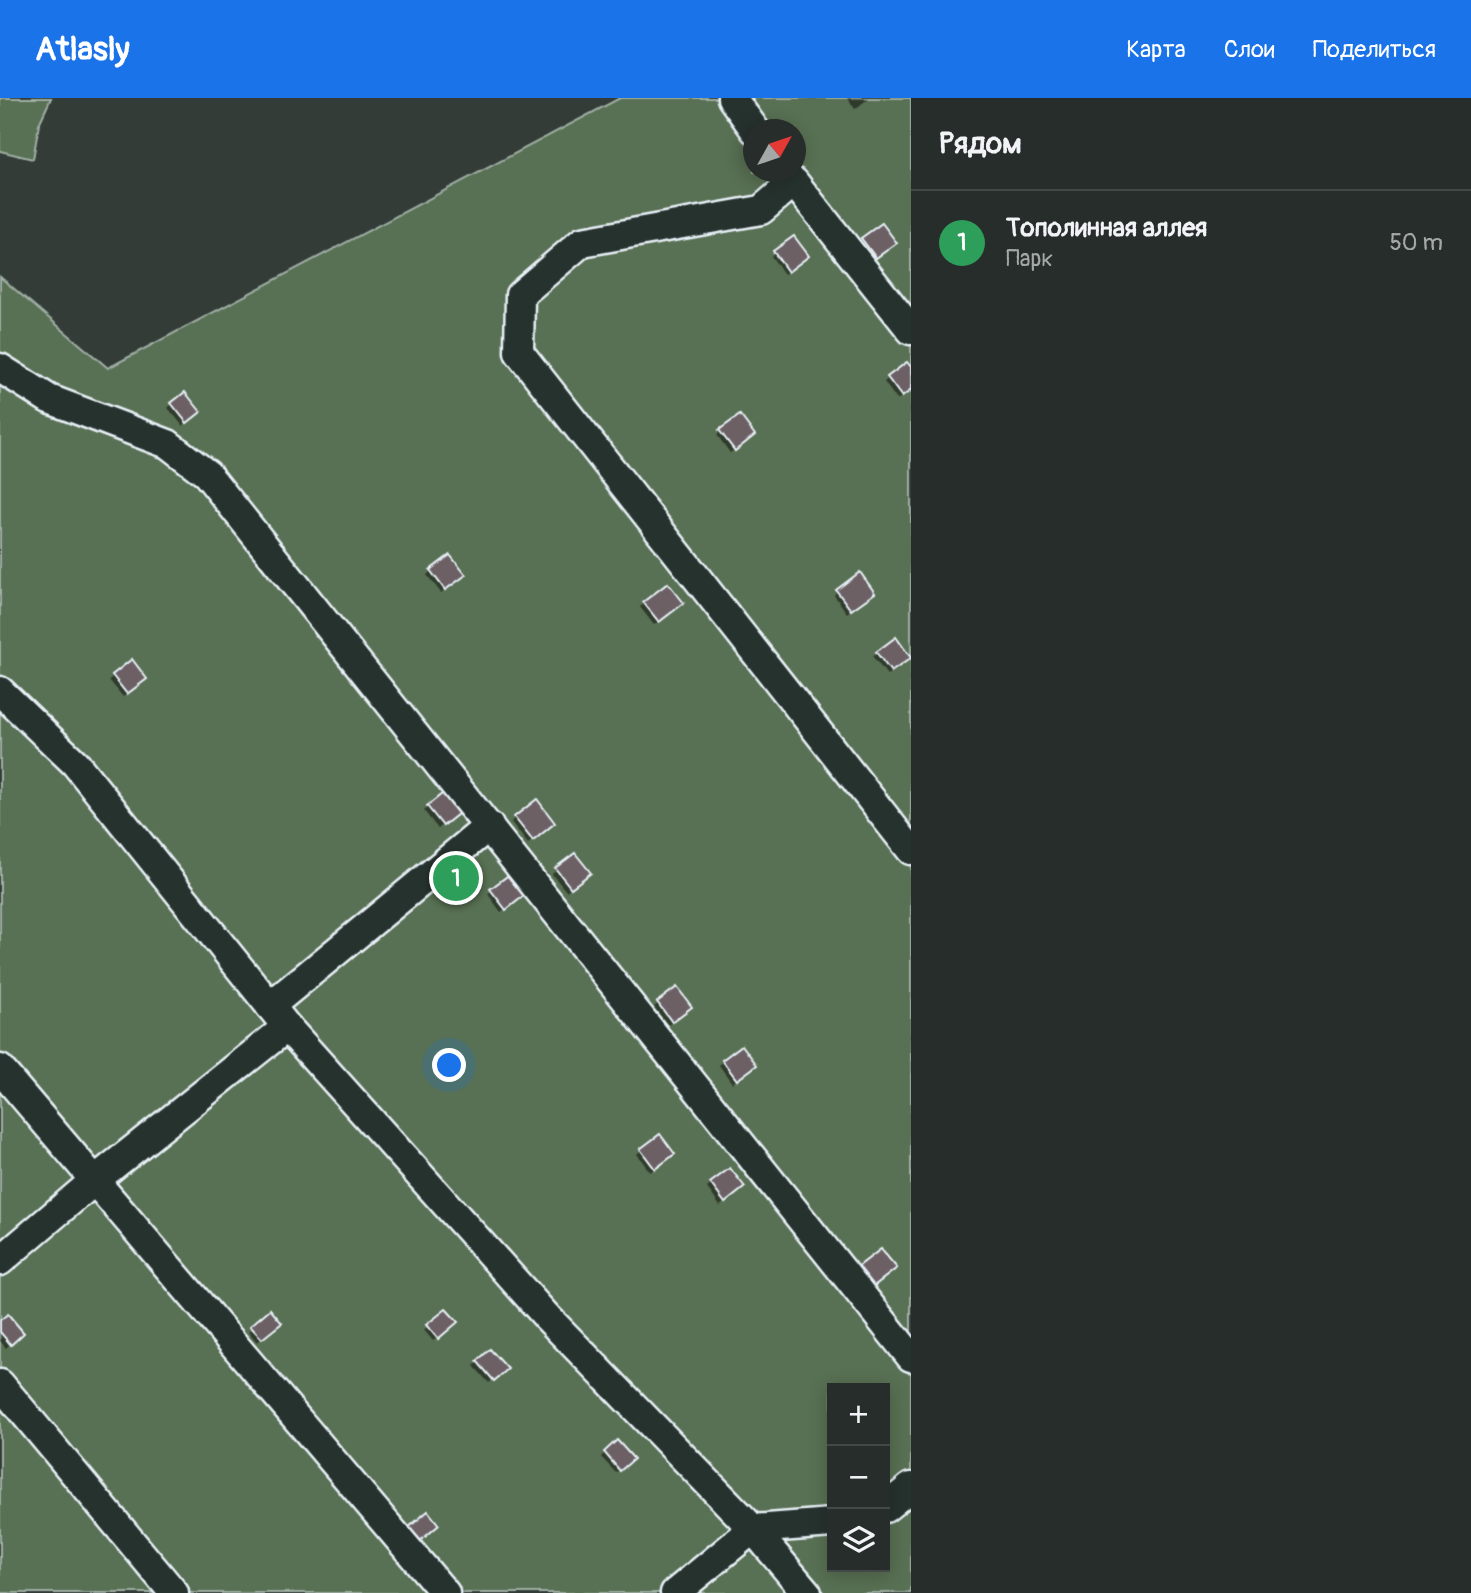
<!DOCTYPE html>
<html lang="ru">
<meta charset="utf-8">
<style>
body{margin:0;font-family:Pangolin,sans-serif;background:#2f3532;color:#f1f3f6}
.controls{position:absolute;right:21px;bottom:21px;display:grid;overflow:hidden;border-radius:0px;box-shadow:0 4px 18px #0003}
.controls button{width:63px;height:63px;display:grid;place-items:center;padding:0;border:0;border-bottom:2px solid #434947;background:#272d2a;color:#f1f3f6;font:35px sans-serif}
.compass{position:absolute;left:743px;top:21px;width:63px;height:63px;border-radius:50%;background:#272d2a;box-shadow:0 4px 18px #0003;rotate:50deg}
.you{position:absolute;left:450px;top:968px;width:24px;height:24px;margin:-18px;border:5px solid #fff;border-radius:50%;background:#1a73e8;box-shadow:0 0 0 10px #1a73e833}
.badge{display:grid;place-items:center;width:46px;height:46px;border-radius:50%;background:#1a73e8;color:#fff;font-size:23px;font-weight:700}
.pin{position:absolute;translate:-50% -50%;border:4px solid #fff;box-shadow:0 2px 7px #0006}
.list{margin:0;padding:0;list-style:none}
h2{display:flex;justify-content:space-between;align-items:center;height:91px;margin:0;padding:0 28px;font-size:30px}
h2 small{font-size:23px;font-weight:400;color:#a4a8a8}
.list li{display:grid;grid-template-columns:46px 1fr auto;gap:21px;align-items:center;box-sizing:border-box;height:105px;padding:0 28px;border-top:2px solid #434947}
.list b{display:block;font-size:26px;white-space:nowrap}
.list p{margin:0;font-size:23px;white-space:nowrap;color:#a4a8a8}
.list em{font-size:23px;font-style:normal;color:#a4a8a8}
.icon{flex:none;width:38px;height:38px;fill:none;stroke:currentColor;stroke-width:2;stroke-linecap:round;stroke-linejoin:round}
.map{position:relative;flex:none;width:911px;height:1495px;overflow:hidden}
header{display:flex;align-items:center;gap:42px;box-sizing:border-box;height:98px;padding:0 35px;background:#1a73e8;color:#fff}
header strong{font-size:33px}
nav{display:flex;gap:38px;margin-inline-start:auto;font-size:24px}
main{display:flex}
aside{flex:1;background:#272d2a}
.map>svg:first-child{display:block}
</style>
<header>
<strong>Atlasly</strong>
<nav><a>Карта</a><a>Слои</a><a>Поделиться</a></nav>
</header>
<main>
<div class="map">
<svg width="911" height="1495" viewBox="0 0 911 1495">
<rect width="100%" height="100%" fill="#343c38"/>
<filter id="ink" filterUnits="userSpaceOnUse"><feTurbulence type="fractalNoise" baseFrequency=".0143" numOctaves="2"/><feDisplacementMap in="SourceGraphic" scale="14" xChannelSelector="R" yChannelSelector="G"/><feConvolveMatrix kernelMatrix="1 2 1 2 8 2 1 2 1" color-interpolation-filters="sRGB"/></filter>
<g filter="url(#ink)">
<g fill="#596f53" stroke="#a0b0a6" stroke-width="2" fill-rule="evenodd">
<polygon points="0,0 51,0 39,26 33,61 0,53"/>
<path d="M620,0h291v1495h-911v-1316l108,91zM754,32h42v42h-42zM832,1290h53v179h-53z"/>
</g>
<g fill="#0007">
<polygon points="847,0 869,0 855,11"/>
<polygon points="863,141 891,149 872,163 859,145"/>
<polygon points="775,154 803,162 784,176 771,158"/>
<polygon points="907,266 911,272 911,292 897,302 884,284"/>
<polygon points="172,306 195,317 183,328 168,310"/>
<polygon points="720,334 749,341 730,355 717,337"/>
<polygon points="431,473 460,480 441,495 427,477"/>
<polygon points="668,487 678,508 654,527 640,509"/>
<polygon points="837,493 869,498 847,515 834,497"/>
<polygon points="877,555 905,563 887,577 873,559"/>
<polygon points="113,578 141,585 123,599 109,582"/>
<polygon points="428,709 456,716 438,731 424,713"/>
<polygon points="515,720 549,729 528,746 511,724"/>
<polygon points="575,757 585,779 566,793 552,776"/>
<polygon points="491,793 520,800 501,814 488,796"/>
<polygon points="677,891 686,913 668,927 654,909"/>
<polygon points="742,949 751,971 732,985 719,967"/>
<polygon points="641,1052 669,1060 650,1074 637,1056"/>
<polygon points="729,1072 739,1093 720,1108 707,1090"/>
<polygon points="446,1213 455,1224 433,1243 424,1232"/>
<polygon points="0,1225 22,1235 6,1250 0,1243"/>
<polygon points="252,1229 276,1229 257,1244 248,1233"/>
<polygon points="490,1254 505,1271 489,1285 474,1268"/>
<polygon points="616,1344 631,1361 616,1375 601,1359"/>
</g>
<g fill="#6c6165" stroke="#e8f1f8" stroke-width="2">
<polygon points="882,125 897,145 876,160 861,140"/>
<polygon points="794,138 809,158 788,174 773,153"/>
<polygon points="907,264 911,269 911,292 902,299 887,279"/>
<polygon points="185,294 201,314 187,325 171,305"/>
<polygon points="740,317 755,337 735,353 719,332"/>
<polygon points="450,457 466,477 445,492 430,472"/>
<polygon points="860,474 875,495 851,512 836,492"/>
<polygon points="668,485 684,505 659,524 643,504"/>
<polygon points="896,539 911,560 891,574 876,554"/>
<polygon points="132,561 147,581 127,596 112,577"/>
<polygon points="447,692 463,712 443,728 427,708"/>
<polygon points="537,701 555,725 533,743 514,719"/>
<polygon points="575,755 591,775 571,790 555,770"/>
<polygon points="510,776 526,796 506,812 490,791"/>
<polygon points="677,889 692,909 672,924 657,904"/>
<polygon points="742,947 757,967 737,982 722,962"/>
<polygon points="660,1036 675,1056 655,1071 640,1051"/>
<polygon points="730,1070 745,1089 725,1105 710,1085"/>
<polygon points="881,1151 897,1170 870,1191 855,1171"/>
<polygon points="270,1211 282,1225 262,1241 250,1228"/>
<polygon points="446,1211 458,1224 438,1241 426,1227"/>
<polygon points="8,1216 24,1235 11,1247 0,1234 0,1222"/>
<polygon points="490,1251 508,1271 494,1283 477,1263"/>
<polygon points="617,1342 634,1361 620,1373 604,1354"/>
<polygon points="428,1413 439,1427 419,1444 408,1430"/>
</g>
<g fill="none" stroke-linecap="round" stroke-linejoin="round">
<g stroke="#e8f1f8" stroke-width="33">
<g id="minor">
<polyline points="732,0 755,32"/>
<polyline points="911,232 794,84 761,112 582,144 520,197 519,254 911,752"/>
<polyline points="0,270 49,301 168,346 207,376 911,1259"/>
<polyline points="0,593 75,665 287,929 547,1219 753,1431 807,1495"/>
<polyline points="270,908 489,728"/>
<polyline points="0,971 445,1495"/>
<polyline points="0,1163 94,1083 287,929"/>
<polyline points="0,1286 174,1495"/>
<polyline points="885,1410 911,1389"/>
<polyline points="675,1495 753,1431 832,1425"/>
</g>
</g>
<use href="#minor" stroke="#26332d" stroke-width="28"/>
</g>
</g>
</svg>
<div class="controls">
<button>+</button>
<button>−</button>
<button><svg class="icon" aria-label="layers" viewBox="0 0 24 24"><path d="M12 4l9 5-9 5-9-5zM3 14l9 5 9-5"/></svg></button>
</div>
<svg class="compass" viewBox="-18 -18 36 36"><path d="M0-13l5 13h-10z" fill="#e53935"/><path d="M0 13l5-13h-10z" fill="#a4a8a8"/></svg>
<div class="you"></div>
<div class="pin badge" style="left:456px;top:780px;background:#2e9e5b">1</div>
</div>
<aside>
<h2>Рядом<small></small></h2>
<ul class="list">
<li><span class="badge" style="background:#2e9e5b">1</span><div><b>Тополинная аллея</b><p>Парк</p></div><em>50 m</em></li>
</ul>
</aside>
</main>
